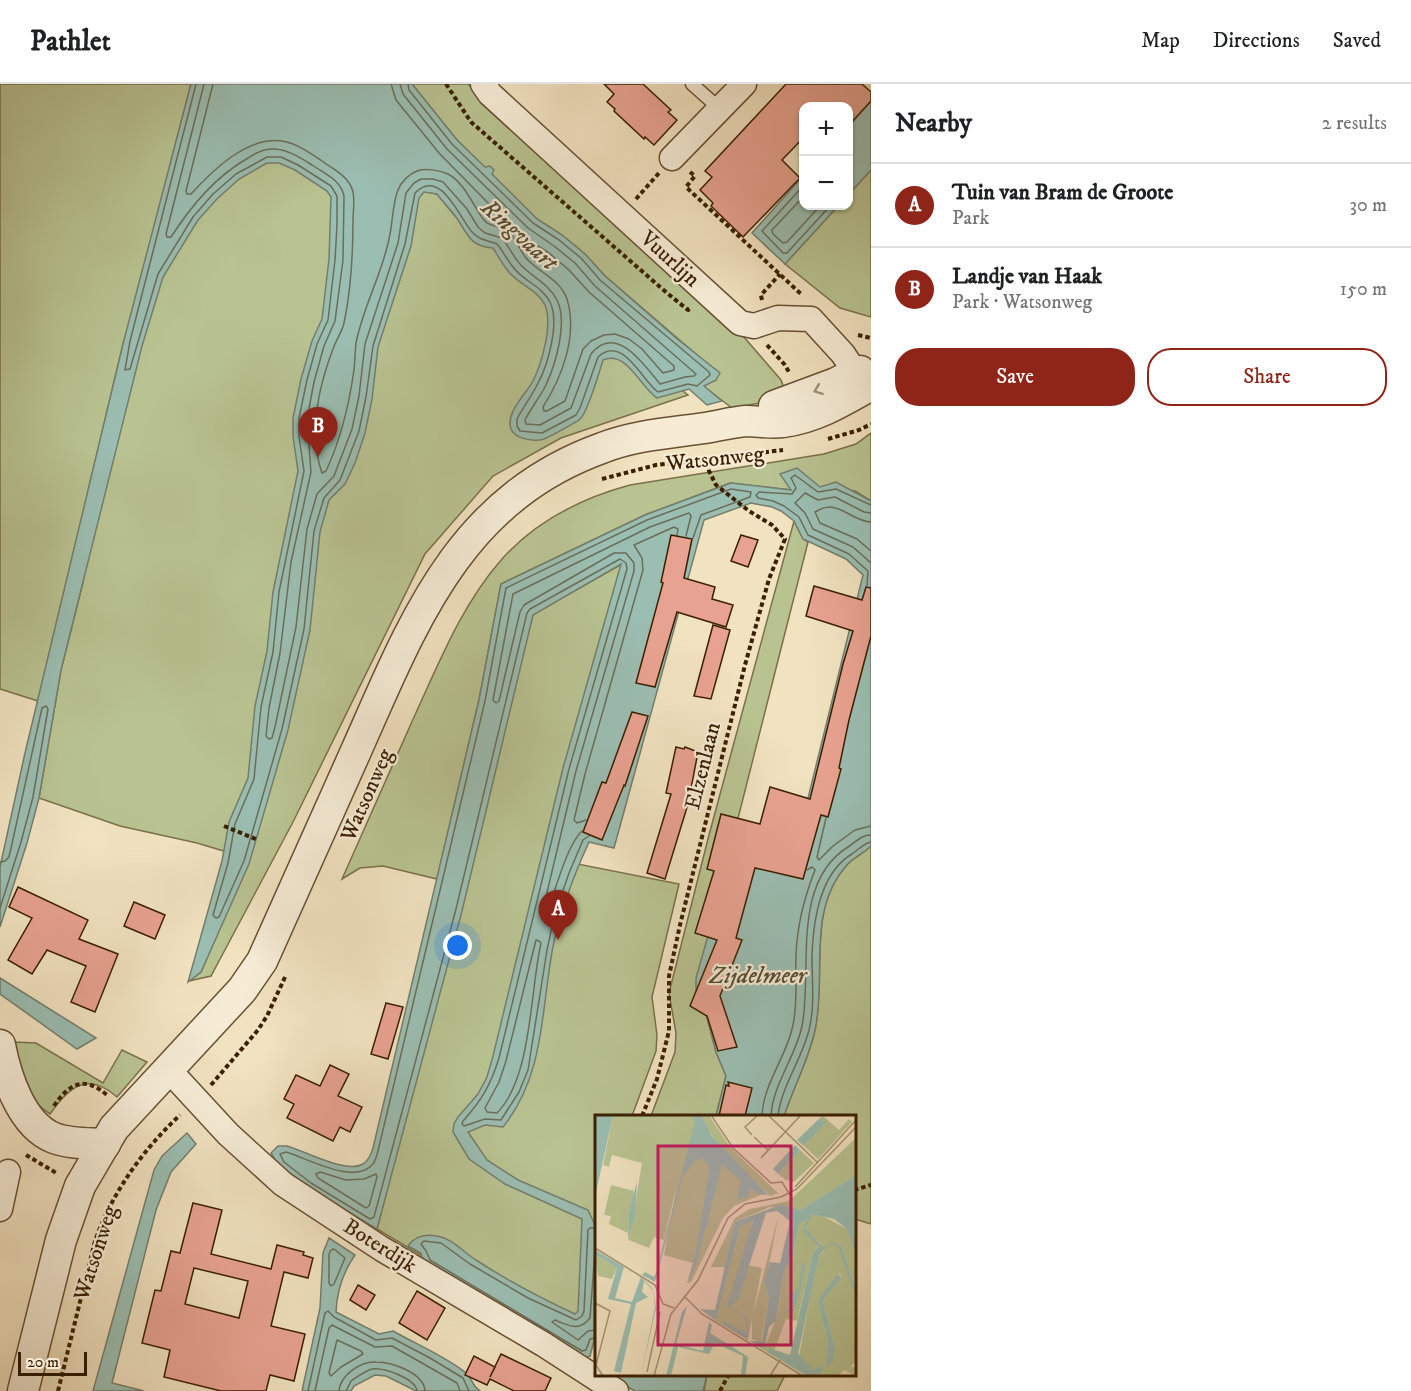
<!DOCTYPE html>
<meta charset="utf-8">
<style>
body{margin:0;font-family:"IM FELL DW Pica",serif;background:#f6f6f6;color:#202124}
.controls{position:absolute;right:18px;top:18px;display:grid;overflow:hidden;border-radius:12px;box-shadow:0 2px 4px #0004}
.controls button{width:54px;height:54px;display:grid;place-items:center;padding:0;border:0;border-bottom:2px solid #e0e0e0;background:#fff;color:#202124;font:30px sans-serif}
.scale{position:absolute;left:18px;bottom:15px;width:69px;box-sizing:border-box;padding-left:6px;border:3px solid #3a1f02;border-top:0;font-size:16px;line-height:21px;white-space:nowrap;color:#3a1f02;-webkit-text-stroke:4px #f6ecd6;paint-order:stroke}
.you{position:absolute;left:458px;top:862px;width:21px;height:21px;margin:-15px;border:4px solid #fff;border-radius:50%;background:#1a73e8;box-shadow:0 0 0 9px #1a73e833}
.badge{display:grid;place-items:center;width:39px;height:39px;border-radius:50%;background:#8f2418;color:#fff;font-size:20px;font-weight:700}
.pin{position:absolute;translate:-50% -50px;filter:drop-shadow(0 2px 3px #0008)}
.pin::after{content:'';position:absolute;top:32px;width:21px;height:18px;background:inherit;clip-path:polygon(0 0,100% 0,50% 100%)}
.list{margin:0;padding:0;list-style:none}
h2{display:flex;justify-content:space-between;align-items:center;height:78px;margin:0;padding:0 24px;font-size:26px}
h2 small{font-size:20px;font-weight:400;color:#757577}
.list li{display:grid;grid-template-columns:39px 1fr auto;gap:18px;align-items:center;box-sizing:border-box;height:84px;padding:0 24px;border-top:2px solid #e0e0e0}
.list b{display:block;font-size:22px;white-space:nowrap}
.list p{margin:0;font-size:20px;white-space:nowrap;color:#757577}
.list em{font-size:20px;font-style:normal;color:#757577}
.actions{display:flex;gap:12px;padding:18px 24px}
.actions a{flex:1;padding:14px 0;border:2px solid #8f2418;border-radius:24px;text-align:center;font-size:21px;color:#8f2418}
.actions .main{background:#8f2418;color:#fff}
.map{position:relative;flex:none;width:871px;height:1307px;overflow:hidden}
header{display:flex;align-items:center;gap:36px;box-sizing:border-box;height:84px;padding:0 30px;background:#fff;border-bottom:2px solid #e0e0e0}
header strong{font-size:28px}
nav{display:flex;gap:33px;margin-inline-start:auto;font-size:21px}
main{display:flex}
aside{flex:1;background:#fff}
.map>svg:first-child{display:block}
</style>
<header>
<strong>Pathlet</strong>
<nav><a>Map</a><a>Directions</a><a>Saved</a></nav>
</header>
<main>
<div class="map">
<svg width="871" height="1307" viewBox="0 0 871 1307">
<rect width="100%" height="100%" fill="#f1e2c0"/>
<filter id="stains"><feTurbulence type="fractalNoise" baseFrequency=".00333" numOctaves="4"/><feColorMatrix values="0 0 0 0 .2 0 0 0 0 .09 0 0 0 0 .02 0 0 0 .5 -.17"/></filter>
<radialGradient id="worn" r=".72"><stop offset=".6" stop-color="#630" stop-opacity="0"/><stop offset="1" stop-color="#630" stop-opacity=".3"/></radialGradient>
<g fill="#b9c392" stroke="#7a714a" stroke-width="1.5">
<polygon points="0,0 191,0 176,58 437,110 455,132 688,311 561,354 493,392 425,470 293,738 211,892 189,897 201,888 250,775 197,759 120,742 39,714 61,586 83,498 124,256 38,617 0,605"/>
<polygon points="412,0 468,0 500,35 744,253 781,296 786,310 760,319 732,324 703,302 716,296 697,271 604,191 585,170 562,151 537,135 507,106 457,56"/>
<polygon points="871,86 871,233 840,224 785,180 838,122 848,122 849,110"/>
<path d="M871,349v68l-16,-10 -35,-4 -29,3 -61,-7 -85,32 -144,69 -22,116 -42,179 -54,-13 -23,2 -18,11c24,-54 48,-108 72,-162 25,-54 48,-113 88,-158 34,-38 80,-61 128,-74l194,-31 32,-10z"/>
<polygon points="794,437 803,455 808,458 732,758 704,922 716,968 726,992 716,1032 651,1032 675,968 676,949 669,909 709,751"/>
<polygon points="622,480 542,773 679,800 652,913 657,951 656,967 632,1032 596,1032 596,1137 590,1272 377,1145 533,530"/>
<path d="M871,762v378l-16,-5 -1,-103h-70c9,-28 25,-57 31,-86 12,-54 -9,-118 31,-164 6,-8 17,-12 25,-20z"/>
<path d="M12,958l24,1 67,40 19,-33 25,12 -30,35c-30,-26 -48,-10 -67,17 -28,-18 -29,-42 -38,-72z"/>
<polygon points="707,1291 707,1290 785,1291 777,1307 704,1307"/>
</g>
<g fill="#9bbeb2" stroke="#747e6c" stroke-width="1.5">
<path d="M191,0h221l45,56 28,27 5,-1 4,4 -2,4 45,45 25,16 23,19 19,21 72,63 44,35 -4,7 -12,6 18,15 -15,4 -18,-16 -32,9c-17,-11 -30,-48 -54,-38 -3,10 -16,53 -23,59 -3,3 -31,18 -36,20 -10,3 -29,0 -33,-10 -6,-16 15,-35 22,-48 9,-18 20,-57 12,-76 -7,-15 -27,-21 -37,-34 -5,-6 -10,-15 -15,-23 -24,-2 -25,-14 -37,-31 -6,-8 -13,-15 -19,-23l-13,-2 -5,6 -8,48 -33,101 -6,52 -7,34 -10,30 -10,21 -16,16 -9,32 -10,98 -22,100 -39,134 -48,108 -13,10 34,-121 7,-39 19,-44 7,-72 12,-55 6,-59 25,-121 -5,-35v-18l8,-39 11,-38 10,-22 7,-60 2,-62 -4,-6 -32,-21 -16,-7h-12l-28,16 -22,20 -19,21 -35,57 -21,69 -81,324 -22,128 -12,45 -27,84v-60l25,-114 99,-413z"/>
<polygon points="871,17 871,86 849,110 849,42"/>
<polygon points="803,92 804,122 838,122 785,180 752,149"/>
<path d="M797,384l23,19 16,-5 35,19v345c-8,8 -19,12 -25,20 -40,46 -19,110 -31,164 -6,29 -22,58 -31,86h-68l10,-40 -10,-24 -12,-46 -8,-14v-14l25,-88 11,-48 63,9 68,-276 -17,-16 -43,-20 -9,-18 -13,-10 -9,-4 -21,-4 -47,17 -90,328 -25,-6c-16,35 -30,72 -37,110 -11,62 -8,124 -49,175l-18,-2 -17,7 19,28 31,20 70,30 7,15 -1,116 -4,15 -7,3 -159,-95 -3,-11 -13,-7c7,-10 17,-12 28,-10 16,2 27,16 40,24 32,21 65,38 99,54l3,-3 4,-92 -77,-35 -36,-25 -16,-27 1,-8 4,-7 20,-23 9,-17 6,-21 70,-288 58,-204 -88,51 -71,296 -85,318 -69,-41 -29,-22 -8,-13 7,-7h9c18,5 59,28 76,18 6,-4 8,-10 10,-16l106,-448 22,-116 144,-69 86,-32 60,7 -11,-16z"/>
<polygon points="0,894 96,954 77,965 0,910"/>
<polygon points="187,1049 196,1060 171,1088 156,1126 112,1299 144,1307 93,1307 154,1086 162,1072"/>
<path d="M329,1154l26,17c-12,17 -18,36 -19,57l43,22 14,-3c21,12 55,27 73,42 7,6 4,11 14,18h-64l-30,-15 -11,-1 -21,11 -3,5h-49l18,-83 3,-55z"/>
<polygon points="606,1291 707,1291 703,1307 635,1307"/>
</g>
<g fill="none" stroke-linecap="round" stroke-linejoin="round">
<g stroke="#6a6e5a" stroke-width="1.5">
<path d="M196,0l-66,257 -5,29 5,-1 28,-95 35,-57 20,-23 23,-20 31,-17h14l17,8 33,21 6,10v29l-2,35 -7,60 -11,24 -10,36 -8,38v18l5,35 -25,121 -6,60 -12,55 -7,72 -19,45 -7,39 -15,52 3,3 3,-1 25,-56 38,-132 22,-100 10,-98 10,-33 16,-18 19,-49 7,-34 7,-51 32,-102 10,-51c25,-26 44,24 57,39 8,9 16,8 25,12 6,7 10,16 16,23 10,14 29,19 37,35 10,20 -2,63 -12,81 -6,13 -15,24 -21,36v7l3,5 22,2 34,-18 4,-7 18,-51c25,-23 44,24 60,35l30,-8 9,2 13,-11 -1,-3 -109,-92 -19,-22 -22,-18 -26,-17 -81,-79 -43,-54 -1,-6"/>
<path d="M204,0l-38,150 1,3h4c21,-32 44,-60 77,-79 5,-3 11,-7 17,-8 17,-4 33,6 47,15 13,9 29,15 32,31l-1,64 -8,61 -11,25 -10,36 -7,37 4,53 -20,90 -11,91 -11,55 -3,28 3,3 3,-1 3,-11 21,-100 11,-98 10,-35 17,-18 18,-47 7,-33 6,-52 33,-101 8,-50 8,-10 7,-4h12l10,3 24,27 11,18 7,6 17,5c7,8 11,19 19,27 11,12 28,19 36,35 11,22 -1,63 -11,85 -6,12 -15,23 -21,35l1,4 14,1 31,-17 20,-54c25,-32 54,12 69,30l25,-7 9,-1 2,-2 -101,-88 -20,-23 -21,-17 -26,-18 -81,-79 -44,-55 -3,-10"/>
<path d="M213,0l-27,107 1,3h4c21,-23 56,-58 91,-53 14,2 28,12 40,20 12,9 27,15 31,31 2,9 0,19 0,28 0,33 -2,70 -9,103 -2,9 -8,17 -11,26 -14,37 -25,85 -11,124l4,-2c15,-32 23,-66 28,-101 1,-9 1,-18 2,-27 7,-36 26,-69 33,-104 4,-16 3,-34 9,-49 3,-8 11,-16 19,-19 9,-3 22,-1 31,3 17,9 25,32 36,46 6,8 17,5 24,11 8,7 11,18 18,27 13,15 34,21 41,41 11,37 -5,78 -24,108l1,4h3l18,-10 18,-52 8,-8 13,-6 11,-1 14,5 13,10 21,24 11,-3v-4l-85,-74 -20,-22 -20,-17 -27,-17 -31,-30 -52,-53 -43,-53 -5,-16"/>
<polyline points="804,101 762,147 783,169 787,169 830,122"/>
<polyline points="804,112 772,146 773,150 783,159 787,158 820,122"/>
<polyline points="871,429 864,428 835,413 818,416 805,409 795,419 805,429 813,445 853,463 871,479"/>
<path d="M871,438c-22,-1 -33,-25 -56,-10l5,11 37,16 14,12"/>
<polyline points="867,502 868,487 849,470 808,451 799,433 784,422 773,417 758,414 756,411 759,408 792,410 796,404 791,394 795,391 818,408 836,405 871,421"/>
<polyline points="826,734 817,773 819,776 833,762 855,746 871,742"/>
<polyline points="586,736 577,739 574,736 585,690 643,486 642,474 634,461 674,443 678,445 677,451"/>
<path d="M582,747c-15,14 -27,60 -34,80l-4,2 -1,-4 33,-138 58,-200v-8l-8,-10h-12l-90,52 -4,7 -21,89 -3,2 -3,-3 20,-106 137,-67 39,-14 2,3 -5,20"/>
<path d="M589,752l-6,4 -14,33 -15,44 -7,33 -19,120 -9,22 -18,28 -16,-1 -21,7 -2,-2 1,-3c19,-21 28,-37 36,-63l70,-289 58,-200 -1,-6 -6,-4 -90,50 -3,4 -71,296 -82,308 -4,2 -59,-36 -27,-21 -4,-8 6,-2c21,6 69,34 87,12 2,-3 4,-9 5,-13l107,-450 21,-113 141,-68 84,-31 20,3 -1,5 -49,18 -8,23"/>
<polyline points="0,778 5,777 9,773 42,624 46,622 48,625 33,713 21,758 0,824"/>
<path d="M536,856l3,1 2,2c-11,48 -9,135 -44,170l-10,-1 -2,-4 14,-26 7,-21z"/>
<path d="M762,1032c1,-32 25,-60 31,-91 5,-23 2,-46 3,-70 1,-29 8,-57 19,-85l-3,-3 -5,3"/>
<path d="M771,1032c1,-30 25,-60 31,-90 11,-54 -12,-143 46,-179 8,-5 13,-12 23,-12"/>
<path d="M778,1032c3,-29 24,-57 31,-86 6,-24 3,-49 3,-73 1,-35 8,-84 40,-103 6,-4 12,-11 19,-12"/>
<polygon points="320,1088 346,1096 364,1095 376,1090 377,1093 369,1122 366,1124 318,1094 316,1090"/>
<polyline points="596,1144 590,1144 588,1146 584,1227 582,1232 576,1236 528,1214 470,1180 441,1159 424,1157 421,1160 426,1167 430,1176 582,1267 586,1266 590,1255 596,1254"/>
<path d="M596,1152l-6,82c-11,14 -21,8 -35,2l-3,2 26,18 10,-9 8,-1"/>
<polygon points="334,1165 345,1174 334,1200 331,1202 329,1199 329,1170 331,1166"/>
<polygon points="337,1256 361,1267 363,1270 341,1283 331,1292 329,1289"/>
<polyline points="308,1307 325,1229 328,1227 334,1233 376,1256 392,1254 430,1274 463,1294 469,1307"/>
<polyline points="315,1307 329,1244 332,1241 375,1263 392,1262 457,1299 460,1307"/>
<path d="M339,1307c1,-16 22,-30 37,-29 16,0 48,11 49,29"/>
<path d="M346,1307l5,-10c6,-4 14,-10 21,-12 12,-2 44,10 45,22"/>
</g>
</g>
<g fill="#e8a291" stroke="#3a1f02" stroke-width="1.5" fill-rule="evenodd">
<polygon points="604,0 643,0 671,26 668,28 677,36 654,61 645,53 644,55 614,27 615,25 607,18 614,10"/>
<polygon points="786,0 862,0 871,8 871,17 849,41 849,22 804,22 804,53 782,76 800,94 743,153 711,122 713,119 700,106 712,93 705,87"/>
<polygon points="671,451 692,455 684,494 715,503 712,515 733,521 726,543 677,528 655,603 636,599 663,499 661,498"/>
<polygon points="741,451 758,456 748,483 731,477"/>
<polygon points="814,502 862,516 866,503 871,504 871,552 849,636 839,684 841,685 828,733 821,731 803,795 755,784 736,854 742,856 720,912 737,963 718,967 707,932 690,922 717,856 695,849 714,787 707,785 721,730 760,740 770,703 810,715 843,580 853,547 806,532"/>
<polygon points="713,541 730,546 711,615 694,612"/>
<polygon points="632,628 648,632 625,702 624,701 602,756 583,748 602,698 606,699"/>
<polygon points="676,663 684,665 685,663 698,668 688,720 665,795 647,789 671,710 666,709"/>
<polygon points="18,803 88,836 79,855 118,870 95,928 71,918 86,882 47,866 32,890 8,876 32,834 9,823"/>
<polygon points="134,818 165,831 155,855 124,842"/>
<polygon points="386,919 403,923 388,975 371,970"/>
<polygon points="330,981 349,990 338,1012 362,1023 350,1048 340,1043 333,1057 287,1034 294,1020 284,1015 296,991 320,1002"/>
<polygon points="728,998 752,1004 745,1032 719,1032 726,1001 729,1002"/>
<path d="M193,1119l29,7 -11,44 60,15 6,-24 27,7 -1,3 10,3 -5,20 -24,-6 -13,54 34,8 -11,47 -24,-6 -4,16h-45l-57,-14 6,-27 -28,-7 13,-53 6,1 10,-40 9,2zM194,1184l54,13 -9,37 -54,-14z"/>
<polygon points="358,1201 375,1211 366,1226 350,1216"/>
<polygon points="417,1207 445,1224 427,1256 399,1239"/>
<polygon points="501,1270 551,1294 545,1307 514,1307 490,1295 487,1301 465,1291 474,1272 495,1283 490,1293"/>
</g>
<g fill="none" stroke-linecap="round" stroke-linejoin="round">
<g stroke="#685032" stroke-width="15">
<polyline id="service" points="692,0 720,25"/>
</g>
<g stroke="#685032" stroke-width="27">
<g id="minor">
<polyline points="483,0 490,10 740,239 754,242 778,234 811,235 843,270 864,302"/>
<polyline points="672,74 744,0"/>
<polyline points="168,985 228,1050 283,1100 382,1165 543,1260 616,1307"/>
<polyline points="0,1125 8,1088"/>
</g>
</g>
<g stroke="#685032" stroke-width="33">
<g id="tertiary">
<polyline points="774,322 836,299 860,287"/>
<path d="M0,961c6,31 21,80 54,93 16,6 34,5 51,6"/>
<path d="M23,1307l38,-151 19,-54 34,-58 128,-138 20,-29c31,-70 62,-140 94,-210 57,-128 102,-251 246,-303 33,-13 68,-15 103,-20 14,-2 27,-6 41,-7 12,0 25,3 37,1 32,-4 60,-21 88,-37"/>
</g>
</g>
<g stroke="#3a1f02" stroke-width="4" stroke-dasharray="4.5 3" stroke-linecap="butt">
<polyline points="446,0 471,38 667,209 688,226 690,225"/>
<polyline points="690,88 695,92 686,103 801,210"/>
<polyline points="636,115 659,89"/>
<polyline points="762,216 761,211 780,190"/>
<polyline points="858,251 871,254"/>
<polyline points="767,261 785,281 790,290"/>
<polyline points="828,355 859,346 871,340"/>
<polyline points="602,395 656,381 783,366"/>
<polyline points="224,742 258,756"/>
<polyline points="211,1001 258,946 267,932 286,891"/>
<path d="M54,1022c15,-23 31,-31 54,-10"/>
<polyline points="642,1032 657,995 669,947 669,892 680,841 745,581 769,495 785,455 772,441 749,427 716,401 709,387 707,374"/>
<polyline points="26,1071 58,1090"/>
<polyline points="854,1106 871,1101"/>
<path d="M58,1307l37,-150c18,-50 47,-90 85,-126"/>
<polyline points="720,1307 729,1290"/>
</g>
<use href="#service" stroke="#f6ecd6" stroke-width="12"/>
<use href="#minor" stroke="#f6ecd6" stroke-width="24"/>
<use href="#tertiary" stroke="#f6ecd6" stroke-width="30"/>
</g>
<defs><path id="oneway-chevron" d="M-2-3.5L2.5 0L-2 3.5" fill="none" stroke-width="1.6" stroke-linecap="round" stroke-linejoin="round" transform="scale(1.5)"/></defs>
<use stroke="#a19077" href="#oneway-chevron" transform="translate(818 306) rotate(159)"/>
<g text-anchor="middle" dominant-baseline="central" stroke-width="4.5" stroke-linejoin="round" paint-order="stroke">
<g font-size="22" fill="#3a1f02" stroke="#f6ecd6">
<text transform="translate(670 175) rotate(42)">Vuurlijn</text>
<text transform="translate(715 375) rotate(-6)">Watsonweg</text>
<text transform="translate(703 682) rotate(-76)">Elzenlaan</text>
<text transform="translate(367 711) rotate(-66)">Watsonweg</text>
<text transform="translate(380 1162) rotate(32)">Boterdijk</text>
<text transform="translate(96 1169) rotate(-72)">Watsonweg</text>
</g>
<g font-size="24" font-style="italic" fill="#574f37" stroke="#f6ecd6">
<text transform="translate(519 151) rotate(42)">Ringvaart</text>
<text x="758" y="892">Zijdelmeer</text>
</g>
</g>
<g transform="translate(595 1031)">
<rect width="261" height="261" fill="#f1e2c0"/>
<path d="M18,0h79l31,48 40,31 -29,12 -11,12 -32,64 -4,1 9,-19 -32,-9 13,-70 -13,55 -10,-3 -5,11 -20,-8 13,-77 -30,-8 -3,12 -6,-2zM106,0h8l21,32 48,46 -8,3 -42,-41 -23,-28zM227,0l17,15 10,-11 3,3 -34,37 -14,-13 21,-22 -5,-6zM261,23v37l-56,35 -30,-3 -35,15 -10,45h-14l24,-49 15,-9 39,-8zM205,35l14,13 -20,19 -8,-2 -8,-6zM16,70l23,6 -6,42 -19,-9 2,-8 -7,-1zM184,98l-14,72 4,12 -8,45 -9,-3v-20zM222,98l30,16 9,28v32l-15,-44 -14,-1h10l19,53v63l-5,7h5v9l-12,-6 -6,6h-19l4,-7 -9,2 -15,-14 14,-76 6,-25 5,-5 -3,-7 -15,-13 4,-16zM245,158l2,5 -19,23 12,47 -10,20 3,-24 -10,-44zM214,103l-6,13 16,14 -6,7 -16,69 -11,-2 -12,32 -5,-3 -2,4 -3,-2 13,-34 7,-46 8,-10 7,-36zM158,104l-12,45 21,4 -14,72 -32,-19 24,-94zM0,139l22,14 -5,11 -14,-3z" fill="#b9c392" fill-rule="evenodd"/>
<path d="M0,0h18l-18,82zM97,0h9l10,20 57,60 -10,-1 -7,-6 -4,9 -10,3 4,-20 -19,-16 -26,101 -9,18 9,-31 13,-79 -1,-10 -7,-5 -6,3 -12,15 -28,106 -13,-7 3,-3 9,5 2,-4 39,-151zM225,3l6,5 -22,23 -7,-6zM200,30l5,5 -22,24 -5,-5zM261,60v82l-9,-28 -13,-10 -22,-5 -6,15 18,19 7,-6 10,3 15,44v8l-19,-52h-9l-9,11 -21,98 16,16 7,-4 2,3 -4,7h-12l-40,-24 2,-4 21,7 23,-103 6,-6 -16,-15 5,-12 -9,5 -7,36 -8,10 -8,51 -7,6 -5,23 -14,-9h12l7,-44 -5,-15 6,-20 10,1 10,-42 -13,-10 -11,2 -28,87 -8,6 18,12v22l-27,-17 5,-1 20,11 1,-14 -20,-13 26,-86 -13,7 -24,94 -16,-12 15,1 20,-88 45,-17 20,5zM42,66l-2,34 -7,26 1,-29zM0,135l29,17 -9,31 17,4 9,-25 12,12 3,19 -15,68 14,-69 -2,-17 -9,-9 -2,11 6,5 -12,6 -15,70 -7,-2 17,-67 -23,-5 9,-31 -22,-14zM200,148l10,1 -5,28 -6,19 -12,2 11,-5 -3,-12 8,-9 4,-22zM243,159l4,4 -19,23 12,47 -2,13 -8,7 3,-24 -10,-44zM92,191l-11,38 27,7 6,-29 3,3 -2,8 38,24 -3,19h-4l2,-20 -28,-13 -6,11 -31,-7 -7,29h-5l16,-64z" fill="#9bbeb2"/>
<path fill="none" stroke="#a89474" stroke-width="1.5" d="M116,0l22,33 38,35 11,-1 10,16M173,0l50,48M157,20l-7,-8 13,-12M159,22l14,13M166,43l40,-43M200,72l61,-67M0,133l60,37 8,19 11,4M89,181l18,18 101,62M0,188l15,8 -14,54 7,11M52,257l13,-60M59,261l17,-62 27,-34 30,-62 17,-14 36,-7 16,-8 59,-62M175,261l10,-16"/>
<path fill="#c2185b" fill-opacity="0.15" stroke="#c2185b" stroke-width="3" d="M63,31h133v199h-133z"/>
<rect width="261" height="261" fill="none" stroke="#3a1f02" stroke-width="3"/>
</g>
<rect width="100%" height="100%" filter="url(#stains)"/>
<rect width="100%" height="100%" fill="url(#worn)"/>
</svg>
<div class="controls">
<button>+</button>
<button>−</button>
</div>
<div class="scale">20 m</div>
<div class="you"></div>
<div class="pin badge" style="left:558px;top:856px">A</div>
<div class="pin badge" style="left:318px;top:373px">B</div>
</div>
<aside>
<h2>Nearby<small>2 results</small></h2>
<ul class="list">
<li><span class="badge">A</span><div><b>Tuin van Bram de Groote</b><p>Park</p></div><em>30 m</em></li>
<li><span class="badge">B</span><div><b>Landje van Haak</b><p>Park · Watsonweg</p></div><em>150 m</em></li>
</ul>
<div class="actions"><a class="main">Save</a><a>Share</a></div>
</aside>
</main>
